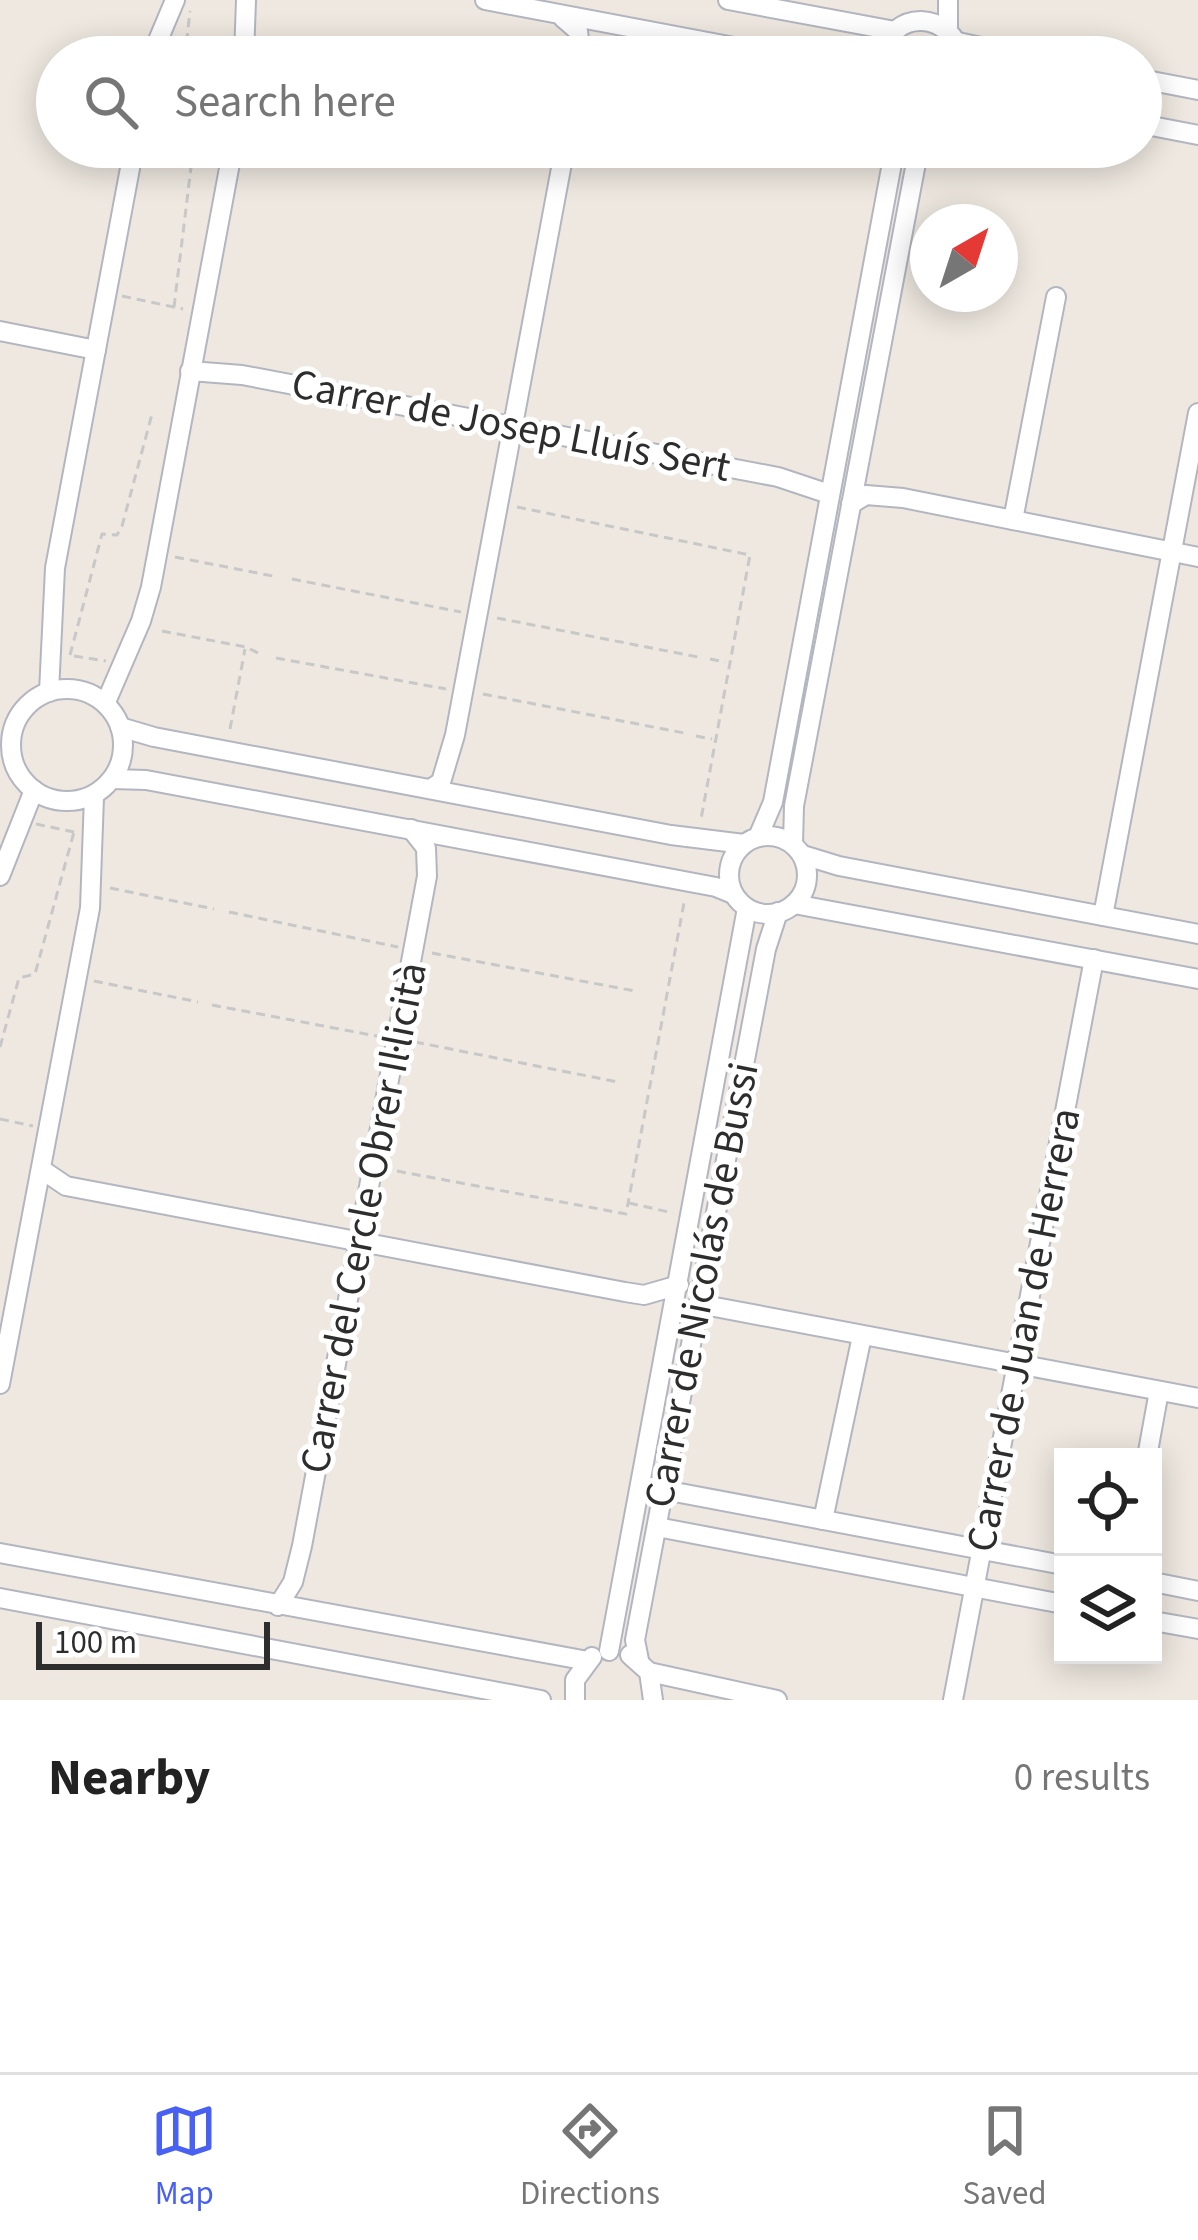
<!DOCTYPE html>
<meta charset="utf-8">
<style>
body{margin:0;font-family:"Source Sans 3",sans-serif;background:#f2f2f2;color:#222}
.controls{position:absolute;right:36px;bottom:36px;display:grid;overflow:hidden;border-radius:0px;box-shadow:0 6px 30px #0003}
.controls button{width:108px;height:108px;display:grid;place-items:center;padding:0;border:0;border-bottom:3px solid #e0e0e0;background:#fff;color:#222;font:60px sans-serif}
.compass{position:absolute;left:910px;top:204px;width:108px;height:108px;border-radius:50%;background:#fff;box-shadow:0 6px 30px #0003;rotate:39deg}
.scale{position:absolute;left:36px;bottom:30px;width:234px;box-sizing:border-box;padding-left:12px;border:6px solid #2d2d2d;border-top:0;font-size:33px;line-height:42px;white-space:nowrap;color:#2d2d2d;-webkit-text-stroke:9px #fff;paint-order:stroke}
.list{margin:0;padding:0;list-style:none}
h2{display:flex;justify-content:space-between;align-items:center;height:156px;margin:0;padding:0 48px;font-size:51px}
h2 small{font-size:39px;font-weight:400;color:#767676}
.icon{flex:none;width:66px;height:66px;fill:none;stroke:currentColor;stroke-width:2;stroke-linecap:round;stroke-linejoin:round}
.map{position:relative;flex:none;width:1198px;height:1700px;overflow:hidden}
.search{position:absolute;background:#fff;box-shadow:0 6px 30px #0003;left:36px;right:36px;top:36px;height:132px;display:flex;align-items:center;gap:30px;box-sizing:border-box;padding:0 42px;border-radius:66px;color:#767676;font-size:45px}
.sheet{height:372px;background:#fff}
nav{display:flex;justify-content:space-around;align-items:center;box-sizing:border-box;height:168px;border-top:3px solid #e0e0e0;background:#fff;font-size:33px;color:#767676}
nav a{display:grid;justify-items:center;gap:6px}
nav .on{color:#4861f3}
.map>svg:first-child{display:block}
</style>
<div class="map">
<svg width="1198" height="1700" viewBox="0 0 1198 1700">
<rect width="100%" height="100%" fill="#eee8e0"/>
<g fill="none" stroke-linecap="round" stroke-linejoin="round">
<g stroke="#b3b6c0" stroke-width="22">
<g id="minor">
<polyline points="485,0 787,57"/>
<polyline points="728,0 895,31"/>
<polyline points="563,18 578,31 581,57"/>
<polyline points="948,28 948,0"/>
<polyline points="958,42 1027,57"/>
<polyline points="151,57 175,0"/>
<polyline points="244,57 246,0"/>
<path d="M883,57c7,-50 69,-46 79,0"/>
<polyline points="1141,79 1198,90"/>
<polyline points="1141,124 1198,135"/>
<polyline points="0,331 96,350"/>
<polyline points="190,371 242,375 778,477 829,494"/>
<polyline points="851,504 866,495 903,498 1198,557"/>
<polyline points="1013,520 1056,297"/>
<circle cx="67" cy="745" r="56"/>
<polyline points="49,692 55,568 134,147"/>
<polyline points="106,702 141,621 151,587 233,147"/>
<polyline points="120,727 154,737 671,835 744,844"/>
<polyline points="112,779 146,780 716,887 733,894"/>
<polyline points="432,788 441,782 455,735 565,147"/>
<circle cx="768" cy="875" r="39"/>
<polyline points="758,837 773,802 895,147"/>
<polyline points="793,844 794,806 919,147"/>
<polyline points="803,855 839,866 1198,934"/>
<polyline points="0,876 34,790"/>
<polyline points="794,904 1198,979"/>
<polyline points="1103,916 1198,413"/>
<polyline points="41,1169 66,1186 625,1292 644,1295 679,1285"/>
<polyline points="699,1304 1198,1398"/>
<polyline points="0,1384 90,908 94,797"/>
<polyline points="1147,1457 1159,1391"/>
<polyline points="664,1490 1063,1565"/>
<polyline points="823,1520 862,1336"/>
<polyline points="657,1527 1063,1604"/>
<polyline points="0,1553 588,1661"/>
<polyline points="1153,1582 1198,1591"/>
<polyline points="0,1598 541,1700"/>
<polyline points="278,1606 293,1582 302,1546 427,876 426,848 411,829"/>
<polyline points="1153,1621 1198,1629"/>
<polyline points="609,1651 747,908"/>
<polyline points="630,1655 649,1672 653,1700"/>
<polyline points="639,1660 635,1640 638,1624 766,949 778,912"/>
<polyline points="649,1672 777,1700"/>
<polyline points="575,1700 575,1680 592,1657"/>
<polyline points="953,1700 1094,959"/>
</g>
</g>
<g stroke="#c8c8c8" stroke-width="3" stroke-dasharray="9 6" stroke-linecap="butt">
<polyline points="185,57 190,11"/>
<polyline points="122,296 183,309"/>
<polyline points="174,307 192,159 174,154 175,147"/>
<polyline points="517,507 750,555 701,819"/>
<polyline points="175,557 278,577"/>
<polyline points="292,579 461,612"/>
<polyline points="497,618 698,657"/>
<polyline points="162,631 246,647 262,655"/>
<polyline points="70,655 102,534 117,535 122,526 152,414"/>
<polyline points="74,656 106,661"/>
<polyline points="276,658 446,689"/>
<polyline points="710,659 725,662"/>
<polyline points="483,694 684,733"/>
<polyline points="230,729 245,649"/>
<polyline points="696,736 712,739"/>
<polyline points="36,824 74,832"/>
<polyline points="110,888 214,909"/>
<polyline points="229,912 398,947"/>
<polyline points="432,953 635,991"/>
<polyline points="94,981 198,1002"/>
<polyline points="212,1005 382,1037"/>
<polyline points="415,1042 618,1082"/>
<polyline points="0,1047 19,978 35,974 74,832"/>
<polyline points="0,1119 33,1126"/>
<polyline points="397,1171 626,1214 684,903"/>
<polyline points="629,1203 673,1213"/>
</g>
<use href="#minor" stroke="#fff" stroke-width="18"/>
</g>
<g text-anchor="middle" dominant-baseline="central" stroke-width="10" stroke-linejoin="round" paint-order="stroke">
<g font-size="42" fill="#2d2d2d" stroke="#fff">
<text transform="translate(511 426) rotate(11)">Carrer de Josep Lluís Sert</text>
<text transform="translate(364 1218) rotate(-79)">Carrer del Cercle Obrer Il·licità</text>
<text transform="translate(702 1285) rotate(-79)">Carrer de Nicolás de Bussi</text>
<text transform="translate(1024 1330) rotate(-79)">Carrer de Juan de Herrera</text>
</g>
</g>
</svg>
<div class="controls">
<button><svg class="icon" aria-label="locate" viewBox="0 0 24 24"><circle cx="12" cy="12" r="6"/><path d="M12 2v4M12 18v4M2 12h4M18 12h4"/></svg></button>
<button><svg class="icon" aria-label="layers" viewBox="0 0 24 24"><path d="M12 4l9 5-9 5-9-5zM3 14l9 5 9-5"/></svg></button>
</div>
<svg class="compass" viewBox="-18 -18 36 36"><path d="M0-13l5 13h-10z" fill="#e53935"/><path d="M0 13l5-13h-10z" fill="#767676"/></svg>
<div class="scale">100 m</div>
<div class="search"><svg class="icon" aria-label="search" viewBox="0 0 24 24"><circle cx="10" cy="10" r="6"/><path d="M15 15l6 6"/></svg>Search here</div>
</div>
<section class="sheet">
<h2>Nearby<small>0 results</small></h2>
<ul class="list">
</ul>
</section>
<nav>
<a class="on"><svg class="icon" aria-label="map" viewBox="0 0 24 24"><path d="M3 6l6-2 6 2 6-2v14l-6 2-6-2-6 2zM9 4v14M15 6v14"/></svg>Map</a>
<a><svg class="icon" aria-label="directions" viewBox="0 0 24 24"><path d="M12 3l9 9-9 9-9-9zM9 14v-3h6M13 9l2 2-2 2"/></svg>Directions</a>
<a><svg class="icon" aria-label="saved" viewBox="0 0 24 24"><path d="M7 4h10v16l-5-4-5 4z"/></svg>Saved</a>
</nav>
